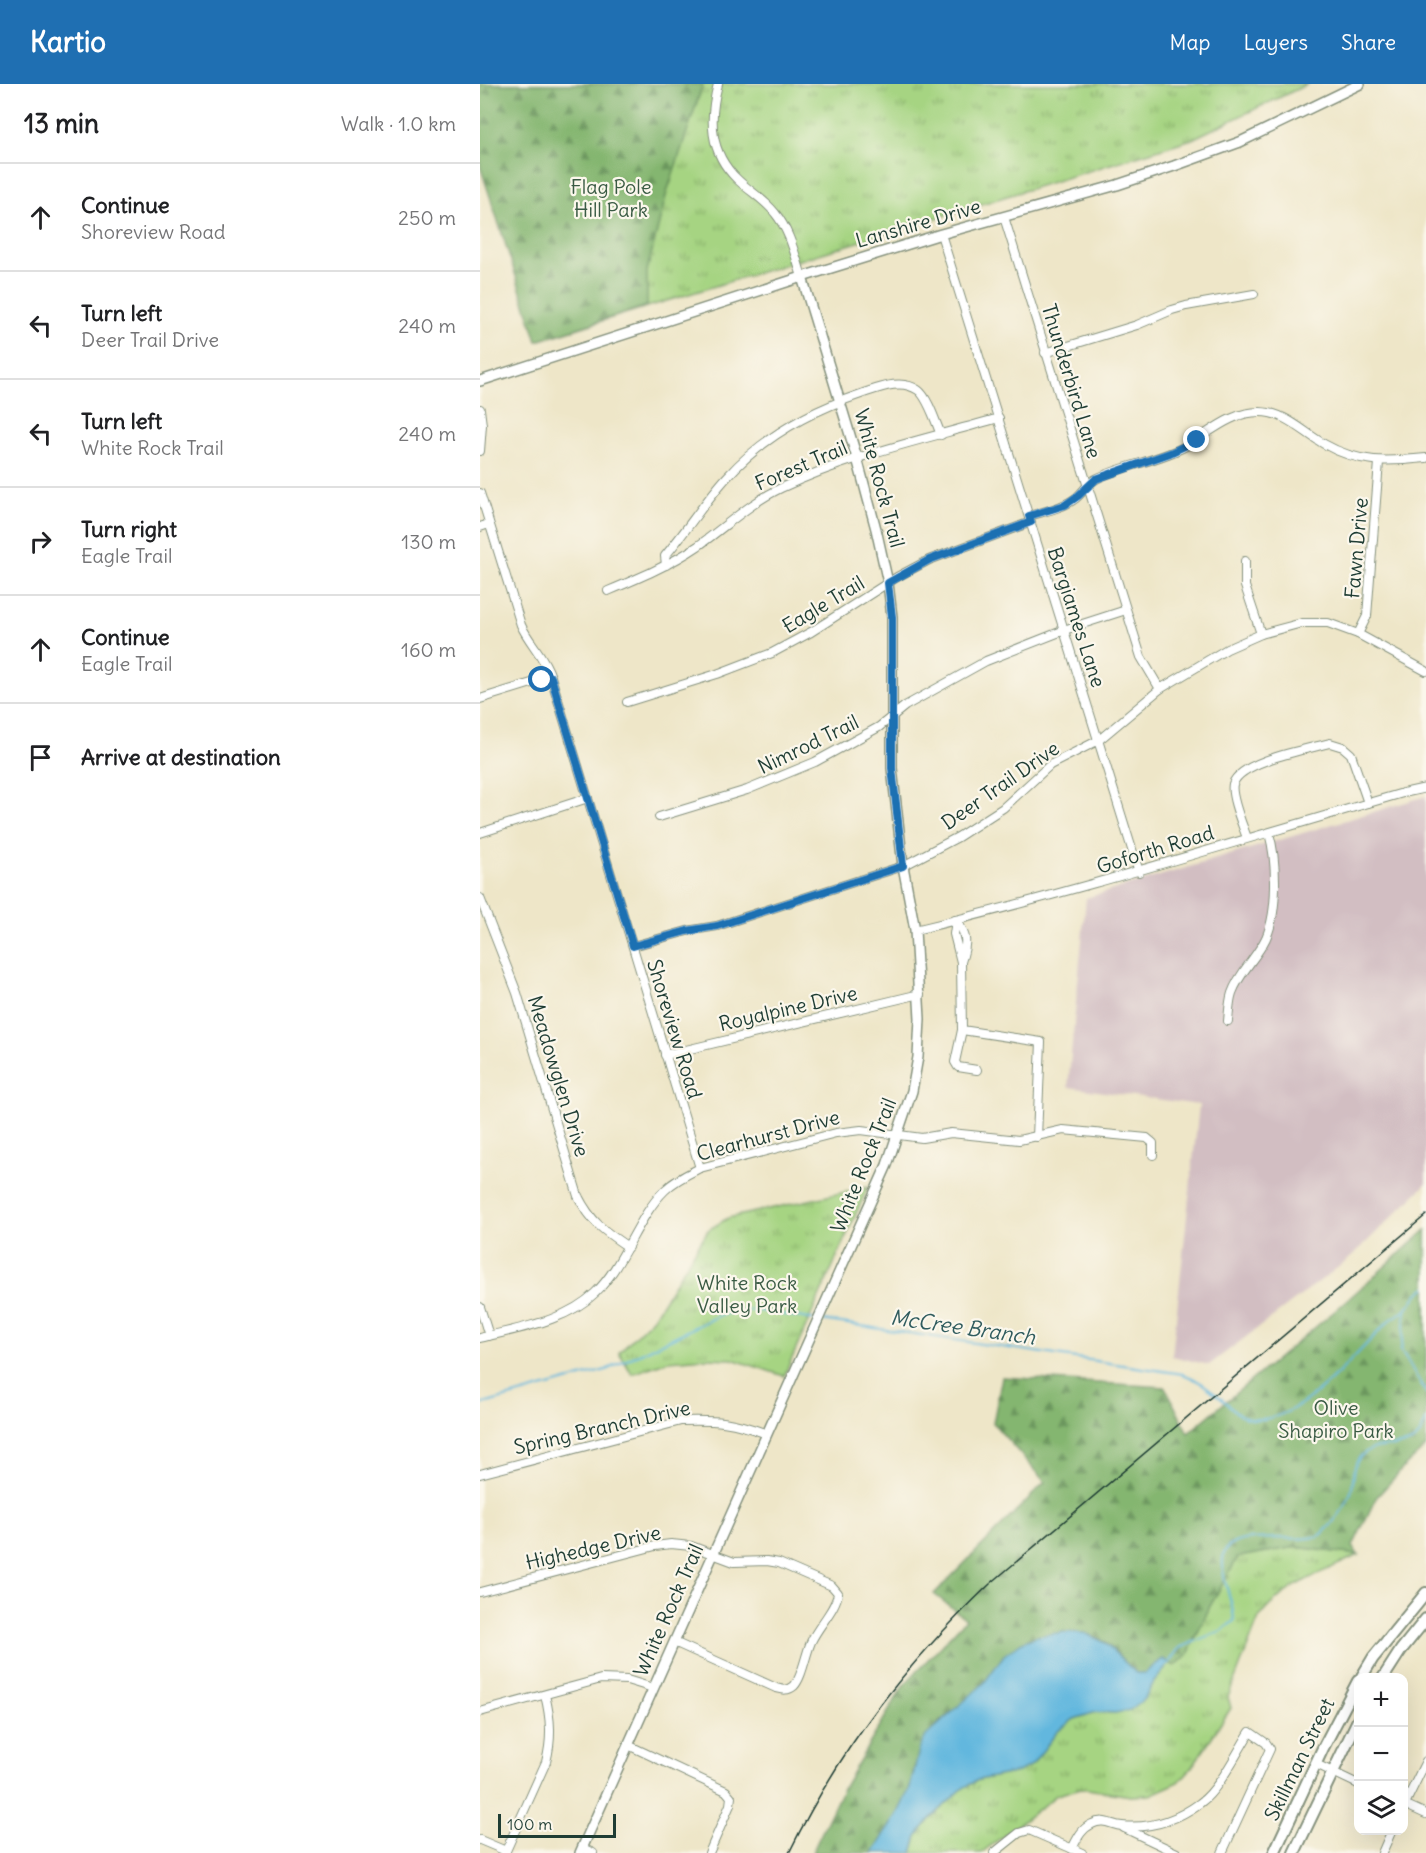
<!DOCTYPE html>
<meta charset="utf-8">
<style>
body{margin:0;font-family:Delius,sans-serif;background:#f2f2f2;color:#202124}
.controls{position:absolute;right:18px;bottom:18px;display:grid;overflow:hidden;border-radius:12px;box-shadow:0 6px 24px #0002}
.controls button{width:54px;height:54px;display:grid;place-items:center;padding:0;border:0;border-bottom:2px solid #e0e0e0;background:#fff;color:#202124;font:30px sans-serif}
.scale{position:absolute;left:18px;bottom:15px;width:118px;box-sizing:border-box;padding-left:6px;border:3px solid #1f3d34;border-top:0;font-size:16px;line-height:21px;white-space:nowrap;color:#1f3d34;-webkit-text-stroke:4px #fbf7ec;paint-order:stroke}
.stop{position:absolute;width:18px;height:18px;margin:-14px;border:4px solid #1f6fb2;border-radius:50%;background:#fff}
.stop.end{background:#1f6fb2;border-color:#fff;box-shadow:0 2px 6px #0008}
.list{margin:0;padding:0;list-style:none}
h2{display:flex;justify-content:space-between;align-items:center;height:78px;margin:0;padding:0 24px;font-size:26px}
h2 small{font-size:20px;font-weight:400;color:#757577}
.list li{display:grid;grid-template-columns:39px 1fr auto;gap:18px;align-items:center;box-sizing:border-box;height:108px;padding:0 24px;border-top:2px solid #e0e0e0}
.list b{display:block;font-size:22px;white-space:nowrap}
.list p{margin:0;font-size:20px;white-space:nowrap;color:#757577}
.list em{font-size:20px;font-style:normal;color:#757577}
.icon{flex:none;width:33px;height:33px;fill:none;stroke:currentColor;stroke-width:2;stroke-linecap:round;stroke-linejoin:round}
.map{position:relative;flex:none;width:946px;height:1769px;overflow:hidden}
header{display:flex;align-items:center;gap:36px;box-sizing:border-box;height:84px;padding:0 30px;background:#1f6fb2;color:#fff}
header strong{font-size:28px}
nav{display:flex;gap:33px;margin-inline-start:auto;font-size:21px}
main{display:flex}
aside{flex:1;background:#fff}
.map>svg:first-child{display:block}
</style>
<header>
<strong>Kartio</strong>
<nav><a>Map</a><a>Layers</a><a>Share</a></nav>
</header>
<main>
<aside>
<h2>13 min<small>Walk · 1.0 km</small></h2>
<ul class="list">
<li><svg class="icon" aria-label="ahead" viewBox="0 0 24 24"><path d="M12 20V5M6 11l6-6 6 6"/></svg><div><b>Continue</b><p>Shoreview Road</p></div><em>250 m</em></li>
<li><svg class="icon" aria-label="left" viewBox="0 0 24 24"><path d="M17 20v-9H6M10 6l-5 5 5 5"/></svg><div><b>Turn left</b><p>Deer Trail Drive</p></div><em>240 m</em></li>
<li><svg class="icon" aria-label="left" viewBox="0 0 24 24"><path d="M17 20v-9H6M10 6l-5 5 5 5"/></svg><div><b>Turn left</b><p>White Rock Trail</p></div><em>240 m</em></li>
<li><svg class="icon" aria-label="right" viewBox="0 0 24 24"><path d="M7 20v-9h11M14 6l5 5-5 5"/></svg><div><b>Turn right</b><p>Eagle Trail</p></div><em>130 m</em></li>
<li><svg class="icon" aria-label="ahead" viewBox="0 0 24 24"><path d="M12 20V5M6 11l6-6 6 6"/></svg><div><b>Continue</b><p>Eagle Trail</p></div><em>160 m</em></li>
<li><svg class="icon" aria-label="arrive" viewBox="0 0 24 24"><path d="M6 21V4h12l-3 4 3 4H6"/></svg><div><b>Arrive at destination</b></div></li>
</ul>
</aside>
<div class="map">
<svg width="946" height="1769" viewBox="0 0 946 1769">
<defs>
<pattern id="grass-tufts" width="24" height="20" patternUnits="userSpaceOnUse" patternTransform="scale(1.5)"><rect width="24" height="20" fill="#a6d482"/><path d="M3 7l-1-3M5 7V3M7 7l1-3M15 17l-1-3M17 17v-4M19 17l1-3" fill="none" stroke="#87ad6b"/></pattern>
<pattern id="forest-firs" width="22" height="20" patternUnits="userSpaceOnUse" patternTransform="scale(1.5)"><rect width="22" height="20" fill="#84b670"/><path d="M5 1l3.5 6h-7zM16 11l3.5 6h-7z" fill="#6b955d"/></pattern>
</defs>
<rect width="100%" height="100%" fill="#fbf7ec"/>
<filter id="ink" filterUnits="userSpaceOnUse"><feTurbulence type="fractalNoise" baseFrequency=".0167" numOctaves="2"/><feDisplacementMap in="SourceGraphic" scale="12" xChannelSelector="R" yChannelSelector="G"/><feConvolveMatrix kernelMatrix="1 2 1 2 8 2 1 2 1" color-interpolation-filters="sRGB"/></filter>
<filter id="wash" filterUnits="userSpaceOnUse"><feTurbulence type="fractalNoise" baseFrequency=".008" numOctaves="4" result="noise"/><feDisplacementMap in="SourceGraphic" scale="24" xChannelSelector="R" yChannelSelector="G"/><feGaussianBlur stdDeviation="1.35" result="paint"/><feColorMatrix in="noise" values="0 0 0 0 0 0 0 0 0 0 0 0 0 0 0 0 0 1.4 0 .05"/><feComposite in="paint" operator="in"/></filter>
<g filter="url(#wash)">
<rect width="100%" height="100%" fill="#eee6c8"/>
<polygon fill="#d2bec2" points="946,712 946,1100 869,1175 729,1281 692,1272 719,1021 588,1003 606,814"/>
<g fill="url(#grass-tufts)" stroke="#62885b" stroke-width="1.5">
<polygon points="0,0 828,0 712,55 57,257"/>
<polygon points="388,1103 304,1292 252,1275 226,1274 188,1277 152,1290 139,1268 173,1234 228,1146 248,1134"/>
<path d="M816,1463l62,8c-35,18 -75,30 -99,63l-31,79 3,11 -39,59 -13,15 -29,13 -19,1 -50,-8 -24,7 -76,58h-69l5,-17 13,-17 33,-31 15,-8 40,-8 14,-7 25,-33 17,-13 22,-7 19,1 29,-14 10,-17 16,-19 18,-9 22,-48 28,-49z"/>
</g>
<g fill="url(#forest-firs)" stroke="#527a52" stroke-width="1.5">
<polygon points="0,0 223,0 187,108 167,187 167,222 57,257 0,82"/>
<polygon points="946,1146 946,1363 925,1382 896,1414 873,1462 878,1471 816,1463 758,1473 730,1522 708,1570 695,1582 683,1575 664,1589 656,1589 625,1558 605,1549 524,1571 504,1599 485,1618 458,1639 434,1684 430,1704 418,1729 393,1769 332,1769 362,1706 424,1601 486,1535 454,1510 565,1398 513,1339 522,1293 685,1303 708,1349 856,1226"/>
</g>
<polygon fill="#62b7de" stroke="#407a89" stroke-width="1.5" points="584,1548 605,1549 624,1558 656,1589 664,1589 683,1575 690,1579 674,1598 664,1615 650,1626 635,1629 616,1628 594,1635 577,1648 552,1681 538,1688 498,1696 483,1704 450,1735 437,1752 432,1769 393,1769 418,1729 430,1704 439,1666 446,1652 504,1599 524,1571 542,1558 557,1552"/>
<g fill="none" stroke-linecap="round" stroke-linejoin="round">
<g stroke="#62b7de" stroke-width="2">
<polyline points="946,1203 937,1211 926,1226 921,1266 946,1309"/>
<path d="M341,1236l362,54c18,6 30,18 45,30 4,4 9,10 14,12 50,21 113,-63 145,-93 5,-5 12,-9 19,-13"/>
<polyline points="0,1321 126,1286 240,1231 264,1226 281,1227 336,1236"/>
<path d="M688,1580l11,-16 42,-17 13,-10c-1,-24 -13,-39 -11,-63 3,-34 85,-11 99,-24 11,-10 25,-28 29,-42 4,-13 0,-28 12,-38 16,-13 42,-2 55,-17 4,-5 6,-12 8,-17"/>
</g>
</g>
</g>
<g filter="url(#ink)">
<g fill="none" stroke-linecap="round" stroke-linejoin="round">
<g stroke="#86927e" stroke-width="10">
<g id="minor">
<path d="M238,0c-9,35 -9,68 19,95 12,12 27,20 38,34 15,18 20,42 27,64"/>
<polyline points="524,133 661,573 680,605"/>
<polyline points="461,150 659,788"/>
<polyline points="565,269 657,241 692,226 706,222 774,210"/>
<polyline points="0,325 2,341 0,367"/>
<path d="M0,409l41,132c8,18 24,32 30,52l149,491"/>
<path d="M549,432c16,-5 34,-8 47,-18 7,-6 12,-15 20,-19 28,-14 62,-18 90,-33 24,-13 44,-34 74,-34 25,0 43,20 64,32 35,20 64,18 102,14"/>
<polyline points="0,443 9,440"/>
<polyline points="765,477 765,502 781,550"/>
<path d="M186,481l-1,-9c22,-26 40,-55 62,-79 37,-41 83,-66 134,-83 18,-6 40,-16 57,-4 10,7 18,33 23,45"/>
<path d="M128,507c31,-13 62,-26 90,-45 28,-20 52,-43 83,-58 69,-33 145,-49 218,-70"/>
<polyline points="878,550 887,532 899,378"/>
<polyline points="0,615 71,593"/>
<polyline points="147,618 237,590 292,569 331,548 417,493 449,476 551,438"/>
<polyline points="179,733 267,706 335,678 399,643 425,622 506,577 590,544 646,526"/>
<polyline points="0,749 108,714"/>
<path d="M767,754c-4,-12 -17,-42 -14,-54 7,-23 75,-35 97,-41l13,4 8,7 17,49"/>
<path d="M0,814l37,95 61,203c13,26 26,35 50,51"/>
<polyline points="476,836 474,850 481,878 482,946 561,958 557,1053"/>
<path d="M476,836c12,16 11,24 5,42"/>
<path d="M435,846c165,-39 325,-90 488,-137l23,-5"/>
<polyline points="153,862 207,847 237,842 423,782 478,753 523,724 570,681 619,656 680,605 747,565 781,550 822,539 848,539 878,550 946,587"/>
<path d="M748,937c1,-9 1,-19 4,-28 7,-20 25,-36 34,-55 12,-27 11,-77 3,-105"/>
<polyline points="482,946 475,978 478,983 497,986"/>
<polyline points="185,971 440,910"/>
<polyline points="0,1223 9,1252"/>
<path d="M0,1254c39,-10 85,-16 115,-45 29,-27 42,-76 70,-103 10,-10 23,-16 35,-22l136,-35 25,-3 61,8 29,-5 68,7 44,-10 84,8 6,5v12"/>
<path d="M0,1390l201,-53c37,-1 51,0 86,13"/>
<path d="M0,1508l175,-46 16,-2 20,2 43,16 33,-1 12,2 53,23 6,7c-2,16 -20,33 -27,49 -5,11 -9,36 -17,44 -6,5 -11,4 -18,2l-102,-46"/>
<polyline points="0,1628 121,1595 147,1596 173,1604"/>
<polyline points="148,1661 246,1707 251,1713 250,1721 229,1769"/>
<polyline points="836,1680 878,1700"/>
<polyline points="924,1720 946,1730"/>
<polyline points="924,1722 946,1677"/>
<polyline points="644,1744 697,1769"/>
<polyline points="0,1756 26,1767"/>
<polyline points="102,1764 113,1769"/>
<path d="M592,1765c5,-10 9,-20 20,-25 12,-6 19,1 30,2 29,3 55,-6 78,-23 19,-13 37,-51 50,-71l16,11 4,6 -48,104"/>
<path d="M25,1769l41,-91c6,-23 5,-43 -1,-67"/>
<polyline points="514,1769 539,1749 549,1746 602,1769"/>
<polyline points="902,1769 912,1746"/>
</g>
</g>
<g stroke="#86927e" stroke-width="12">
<g id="tertiary">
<polyline points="0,297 322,193 461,150 637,101 694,82 760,58 880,0"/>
<polyline points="100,1769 407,1081 432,1007 438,973 440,935 435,846 423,782 412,684 412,533 408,499 396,445 377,374 322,193"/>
</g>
</g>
<g stroke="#86927e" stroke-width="14">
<g id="secondary">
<polyline points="881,1594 893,1574 946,1509"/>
<polyline points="903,1594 921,1566 946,1535"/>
<polyline points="794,1769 843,1664 878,1597"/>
<polyline points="814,1769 878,1636"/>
</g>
</g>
<use href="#minor" stroke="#fff" stroke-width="8"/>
<use href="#tertiary" stroke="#fff" stroke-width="9"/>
<use href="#secondary" stroke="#fff" stroke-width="10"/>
<path stroke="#1f3d34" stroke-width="1.5" d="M309,1769c52,-106 115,-187 201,-269l436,-369"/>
</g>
</g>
<g fill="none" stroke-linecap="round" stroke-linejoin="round" filter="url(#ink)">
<polyline stroke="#1f6fb2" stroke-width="8" points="62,596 71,593 153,862 207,847 237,842 423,782 412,684 412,533 408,499 449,476 551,438 549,432 585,421 598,412 616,395 690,369 717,356"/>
</g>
<g text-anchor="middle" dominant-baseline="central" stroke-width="4.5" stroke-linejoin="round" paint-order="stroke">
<g font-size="20" fill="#3a5b44" stroke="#fbf7ec">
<text x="131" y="102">Flag Pole<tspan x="131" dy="23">Hill Park</tspan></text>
<text x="267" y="1198">White Rock<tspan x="267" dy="23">Valley Park</tspan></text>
<text x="856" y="1323">Olive<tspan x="856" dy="23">Shapiro Park</tspan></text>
</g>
<g font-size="20" fill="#1f3d34" stroke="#fbf7ec">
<text transform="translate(438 139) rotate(-16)">Lanshire Drive</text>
<text transform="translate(592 297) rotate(73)">Thunderbird Lane</text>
<text transform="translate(321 381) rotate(-23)">Forest Trail</text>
<text transform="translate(400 394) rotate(75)">White Rock Trail</text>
<text transform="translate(876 464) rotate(-85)">Fawn Drive</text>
<text transform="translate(343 520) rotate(-31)">Eagle Trail</text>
<text transform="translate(597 533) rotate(72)">Bargiames Lane</text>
<text transform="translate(328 660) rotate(-26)">Nimrod Trail</text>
<text transform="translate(520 701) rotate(-35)">Deer Trail Drive</text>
<text transform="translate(675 765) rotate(-17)">Goforth Road</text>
<text transform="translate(308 924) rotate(-13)">Royalpine Drive</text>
<text transform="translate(195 945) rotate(73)">Shoreview Road</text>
<text transform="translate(79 992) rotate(73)">Meadowglen Drive</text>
<text transform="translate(288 1051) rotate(-15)">Clearhurst Drive</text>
<text transform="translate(383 1081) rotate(-68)">White Rock Trail</text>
<text transform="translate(122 1343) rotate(-13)">Spring Branch Drive</text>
<text transform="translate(113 1463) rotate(-13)">Highedge Drive</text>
<text transform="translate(188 1526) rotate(-66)">White Rock Trail</text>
<text transform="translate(819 1675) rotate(-64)">Skillman Street</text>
</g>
<g font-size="21" font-style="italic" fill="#305c5e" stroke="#fbf7ec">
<text transform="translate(483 1243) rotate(8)">McCree Branch</text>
</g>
</g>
</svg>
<div class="controls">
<button>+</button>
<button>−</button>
<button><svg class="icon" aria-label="layers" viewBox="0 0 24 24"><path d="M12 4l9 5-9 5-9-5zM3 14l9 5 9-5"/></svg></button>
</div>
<div class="scale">100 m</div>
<div class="stop" style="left:62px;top:596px"></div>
<div class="stop end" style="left:717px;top:356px"></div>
</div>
</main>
